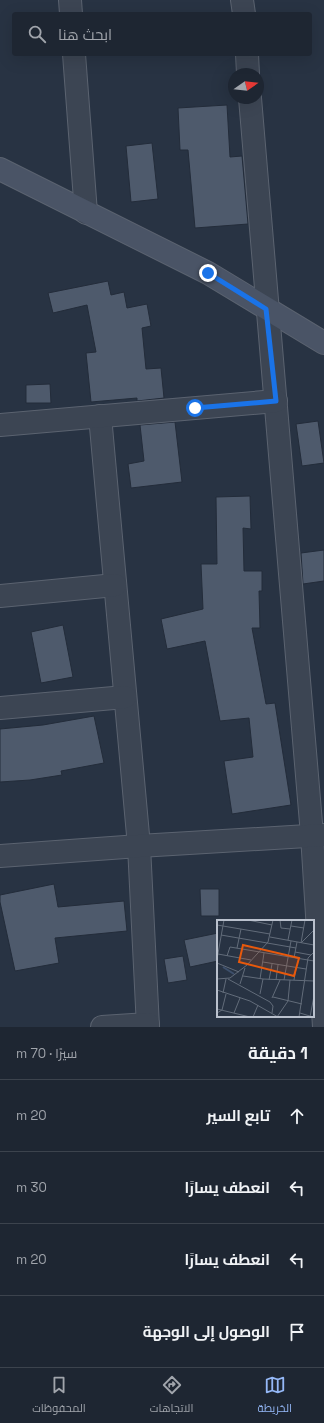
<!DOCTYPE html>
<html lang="ar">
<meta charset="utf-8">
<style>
body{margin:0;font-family:"Space Grotesk",Cairo,sans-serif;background:#262e3a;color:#f1f3f6;direction:rtl}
.compass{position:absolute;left:228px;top:68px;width:36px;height:36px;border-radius:50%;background:#1e2632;box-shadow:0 4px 16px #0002;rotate:76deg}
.stop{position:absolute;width:12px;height:12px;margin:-9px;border:3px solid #1a73e8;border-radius:50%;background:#fff}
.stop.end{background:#1a73e8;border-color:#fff;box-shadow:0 1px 4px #0008}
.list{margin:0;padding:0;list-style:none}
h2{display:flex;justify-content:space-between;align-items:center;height:52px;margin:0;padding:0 16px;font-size:17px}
h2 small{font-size:13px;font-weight:400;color:#a1a5ac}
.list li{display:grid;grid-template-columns:26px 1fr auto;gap:12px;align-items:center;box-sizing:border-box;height:72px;padding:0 16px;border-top:1px solid #3c434d}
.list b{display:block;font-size:15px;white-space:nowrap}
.list em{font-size:13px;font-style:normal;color:#a1a5ac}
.icon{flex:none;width:22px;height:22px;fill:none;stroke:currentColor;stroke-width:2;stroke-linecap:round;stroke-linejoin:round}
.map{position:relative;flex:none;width:324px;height:1027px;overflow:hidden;direction:ltr}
.search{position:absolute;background:#1e2632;box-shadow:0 4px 16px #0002;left:12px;right:12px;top:12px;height:44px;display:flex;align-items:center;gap:10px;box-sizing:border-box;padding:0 14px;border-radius:4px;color:#a1a5ac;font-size:15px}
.sheet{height:340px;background:#1e2632}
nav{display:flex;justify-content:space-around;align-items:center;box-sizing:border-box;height:56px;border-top:1px solid #3c434d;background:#1e2632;font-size:11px;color:#a1a5ac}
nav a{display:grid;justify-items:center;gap:2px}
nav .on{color:#95b8f7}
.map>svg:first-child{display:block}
</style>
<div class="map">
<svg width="324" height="1027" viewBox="0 0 324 1027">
<rect width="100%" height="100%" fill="#283343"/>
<g fill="#4e5a6c" stroke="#232c3a">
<polygon points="227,105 230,157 242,156 248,224 195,228 188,150 180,150 178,108"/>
<polygon points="152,143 158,199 131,202 126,146"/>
<polygon points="108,281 111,295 124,292 127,308 147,304 151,326 142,328 146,369 161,368 164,398 137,401 137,398 91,402 86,353 96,352 87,305 53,313 48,293"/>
<polygon points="50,384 51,403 26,403 26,385"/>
<polygon points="318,421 324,463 302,466 296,424"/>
<polygon points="175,422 182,482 131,488 128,464 144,461 140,425"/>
<polygon points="250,496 251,529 243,528 244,571 262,571 262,591 259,591 260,628 252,628 266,704 275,703 291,805 232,814 224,761 253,757 249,718 220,721 205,641 167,649 161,619 203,609 201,564 217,564 216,497"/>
<polygon points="324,550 324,581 303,584 301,553"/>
<polygon points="63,625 73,677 41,683 31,632"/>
<polygon points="94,716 104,763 61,771 62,775 30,780 0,782 0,729 43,725"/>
<polygon points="54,884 58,907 124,901 127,931 55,938 59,963 15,971 0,902 0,895"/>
<polygon points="200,889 219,889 219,916 201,916"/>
<polygon points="218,933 218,961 190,967 184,940"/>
<polygon points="183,956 187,980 168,983 164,959"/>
</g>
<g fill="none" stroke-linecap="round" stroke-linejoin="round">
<g stroke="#5b6370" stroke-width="24">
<g id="street">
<polyline points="70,0 71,14"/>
<polyline points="242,0 244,14"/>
<polyline points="74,54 86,213"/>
<polyline points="247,54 248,74"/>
<polyline points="250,98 312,835 324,1027"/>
<polyline points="100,416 139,846 148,1027"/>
<polyline points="0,425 276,401"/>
<polyline points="0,596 115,585"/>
<polyline points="0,708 125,697"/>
<polyline points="0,856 139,846 324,835"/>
<polyline points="102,1027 148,1024"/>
</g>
</g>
<g stroke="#5b6370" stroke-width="24">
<polyline id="secondary" points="0,169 208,273 324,343"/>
</g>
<use href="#street" stroke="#3c4553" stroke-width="22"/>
<use href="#secondary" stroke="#4a5466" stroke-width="22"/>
</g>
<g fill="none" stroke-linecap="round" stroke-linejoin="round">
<polyline stroke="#1a73e8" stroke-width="5" points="195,408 276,401 266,309 208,273"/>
</g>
<g transform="translate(217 920)">
<rect width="97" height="97" fill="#283343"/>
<path fill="none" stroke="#3e506c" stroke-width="2" d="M6,47l11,7"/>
<path fill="none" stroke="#626c7a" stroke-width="1" d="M31,0l24,5M63,0l1,8 9,1M0,5l53,9M74,6l13,2M4,15l75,13M53,17l44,8M71,20l4,-20M84,23l4,-23M84,23l13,-13M20,28l4,-19M78,32l16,3M1,34l33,6M10,36l3,-9 84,14M77,38l3,-16M0,39l7,-39M46,42l43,7M0,43l22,9M26,56l20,3 51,2M0,59l13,-1 17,-13 21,-23 5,-22M11,59l42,23 3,4 -1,7M43,59l4,-26M52,60l3,-16M59,60l2,-15M67,60l7,-39M77,60l2,-12M23,64l5,-16M0,70l33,11 28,16M6,73l3,-14M43,74l3,-15M56,77l29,7M55,78l8,-18M0,89l33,8M0,93l5,-3 4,-16M17,93l6,-15M83,93l13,4M36,97l5,-12M60,97l11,-16 2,-21M82,97l9,-59 6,-6M93,97l4,-21"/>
<path fill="#e8590c" fill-opacity="0.15" stroke="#e8590c" stroke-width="2" d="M26,25l56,13 -5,18 -55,-14z"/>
<rect width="97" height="97" fill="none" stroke="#bac1cd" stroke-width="2"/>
</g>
</svg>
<svg class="compass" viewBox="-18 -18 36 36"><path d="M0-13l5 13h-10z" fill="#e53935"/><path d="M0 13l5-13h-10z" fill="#a1a5ac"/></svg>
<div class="stop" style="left:195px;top:408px"></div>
<div class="stop end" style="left:208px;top:273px"></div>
<div class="search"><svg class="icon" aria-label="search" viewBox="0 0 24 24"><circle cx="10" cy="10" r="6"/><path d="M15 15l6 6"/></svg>ابحث هنا</div>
</div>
<section class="sheet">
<h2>1 دقيقة<small>سيرًا · 70 m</small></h2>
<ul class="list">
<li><svg class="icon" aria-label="ahead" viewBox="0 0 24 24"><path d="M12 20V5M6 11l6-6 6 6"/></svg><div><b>تابع السير</b></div><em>20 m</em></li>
<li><svg class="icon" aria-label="left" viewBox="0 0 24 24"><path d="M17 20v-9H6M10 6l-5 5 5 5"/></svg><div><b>انعطف يسارًا</b></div><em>30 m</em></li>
<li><svg class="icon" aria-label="left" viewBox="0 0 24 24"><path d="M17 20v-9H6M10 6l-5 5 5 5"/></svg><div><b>انعطف يسارًا</b></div><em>20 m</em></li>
<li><svg class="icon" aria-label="arrive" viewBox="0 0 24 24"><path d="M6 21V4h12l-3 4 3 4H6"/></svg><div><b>الوصول إلى الوجهة</b></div></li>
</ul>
</section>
<nav>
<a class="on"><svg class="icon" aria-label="map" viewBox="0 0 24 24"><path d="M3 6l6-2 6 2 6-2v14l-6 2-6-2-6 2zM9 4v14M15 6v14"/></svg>الخريطة</a>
<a><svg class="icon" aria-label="directions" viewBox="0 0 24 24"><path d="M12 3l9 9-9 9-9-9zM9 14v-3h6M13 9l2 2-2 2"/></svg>الاتجاهات</a>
<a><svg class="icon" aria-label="saved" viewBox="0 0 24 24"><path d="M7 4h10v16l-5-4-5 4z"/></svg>المحفوظات</a>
</nav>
